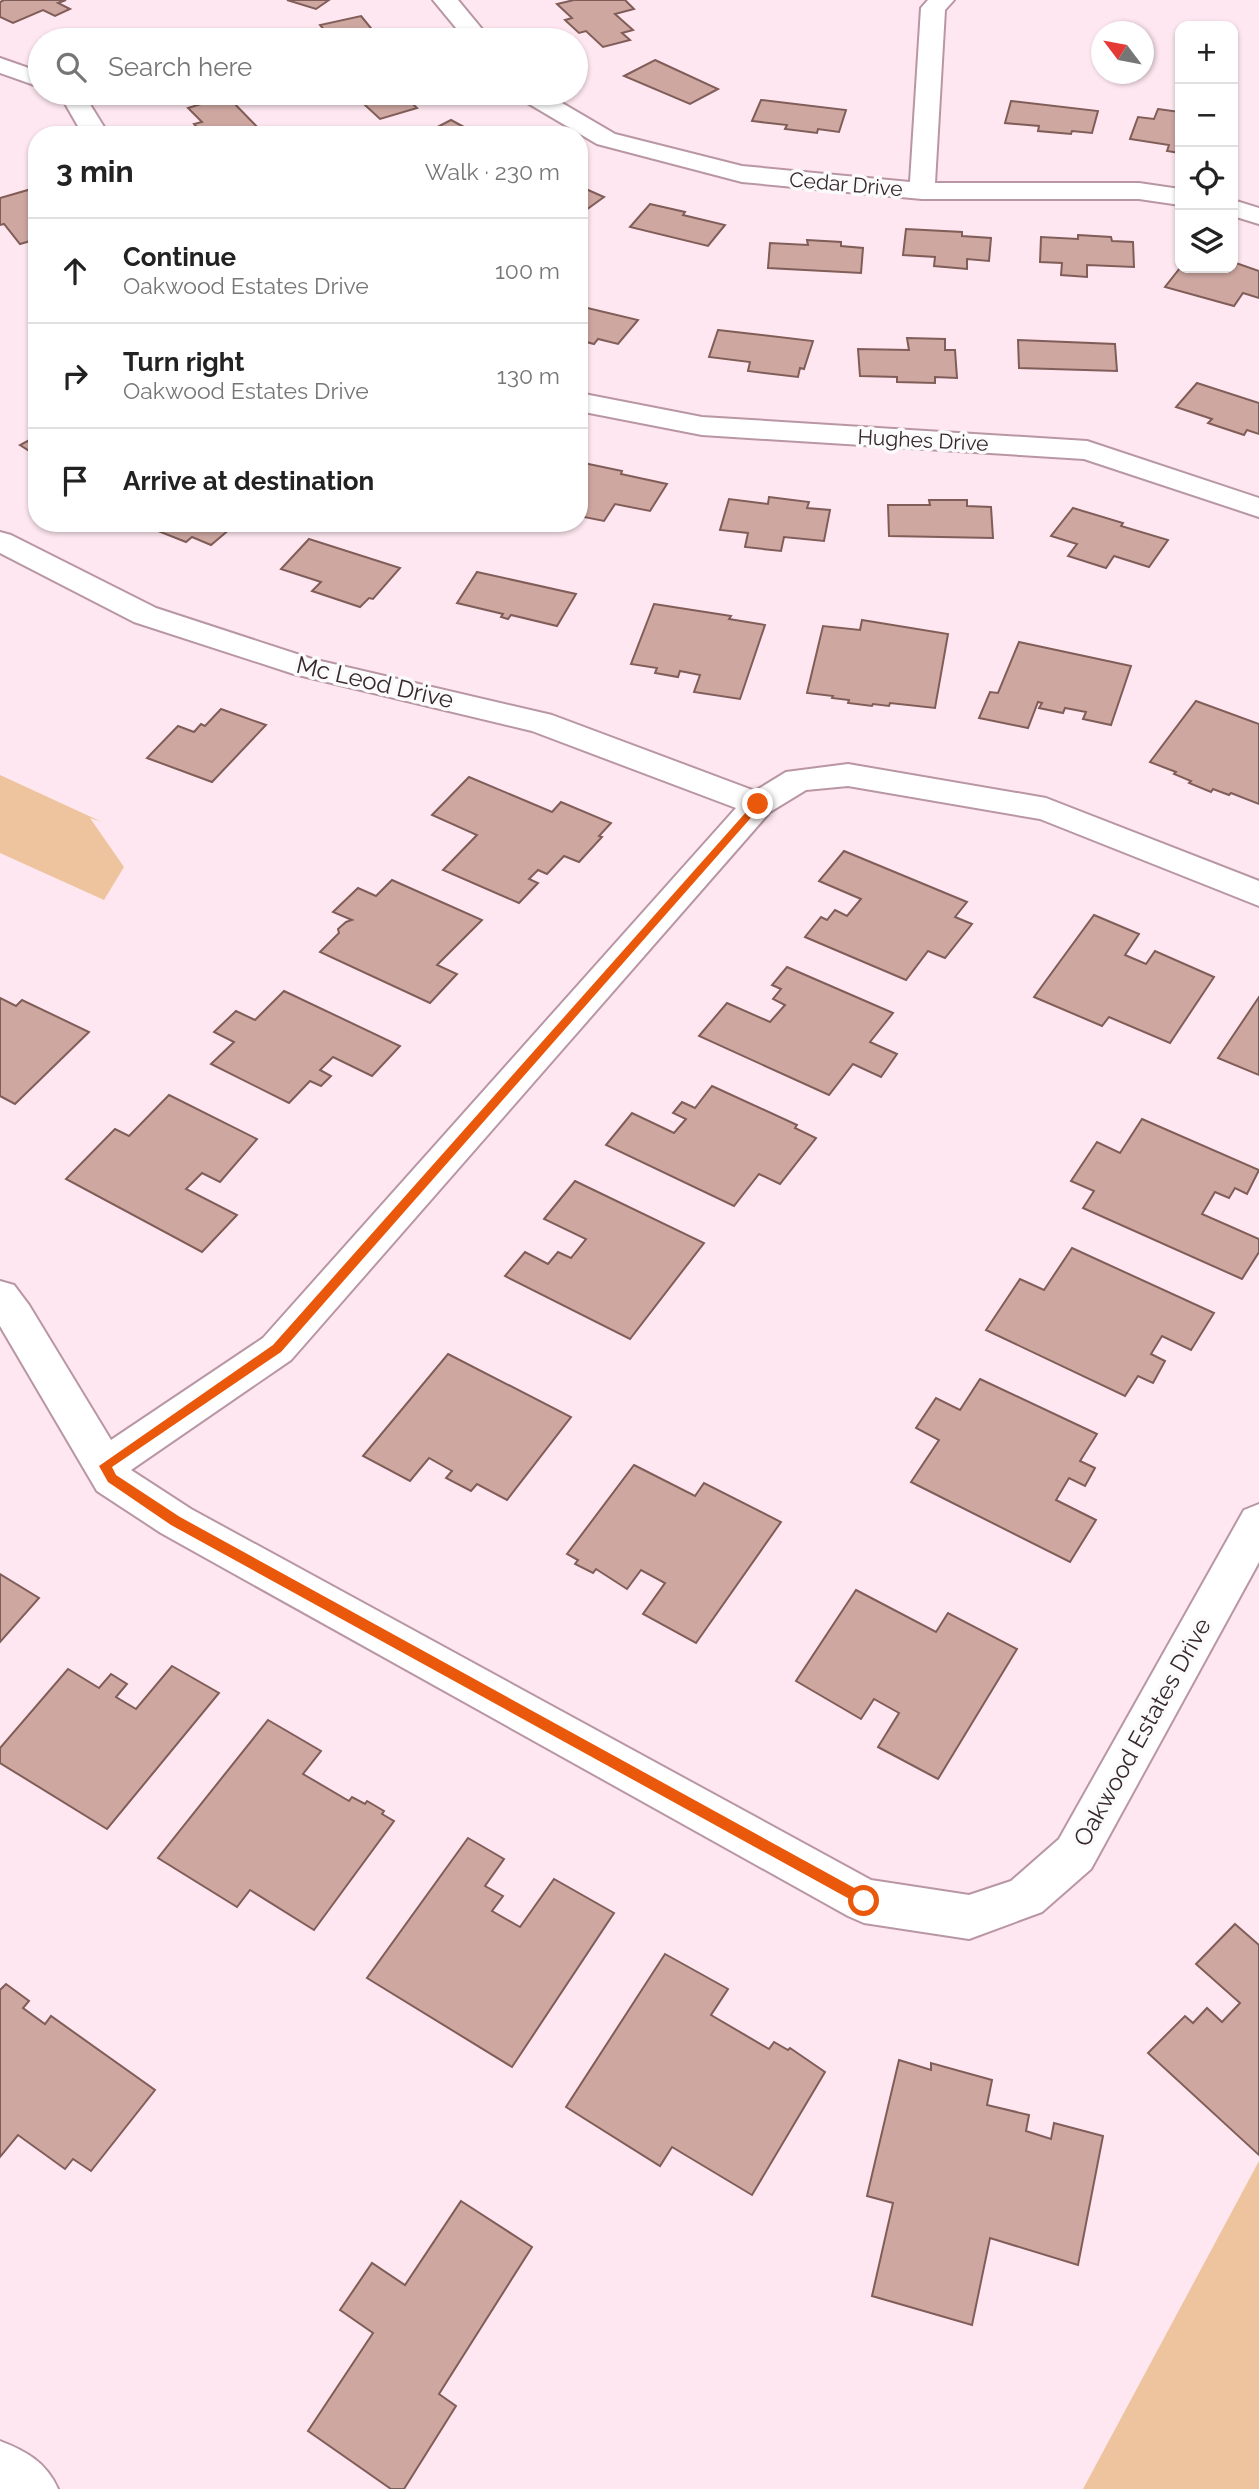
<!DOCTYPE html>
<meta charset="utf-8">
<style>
body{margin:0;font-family:Raleway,sans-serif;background:#f6f6f6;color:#222}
.controls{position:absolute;right:21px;top:21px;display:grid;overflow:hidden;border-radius:14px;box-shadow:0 2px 5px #0004}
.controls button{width:63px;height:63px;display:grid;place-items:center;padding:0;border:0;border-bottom:2px solid #e0e0e0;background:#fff;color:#222;font:35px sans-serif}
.compass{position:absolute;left:1091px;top:21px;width:63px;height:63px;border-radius:50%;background:#fff;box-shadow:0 2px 5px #0004;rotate:302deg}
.stop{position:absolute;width:21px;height:21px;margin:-16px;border:5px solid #ea580c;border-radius:50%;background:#fff}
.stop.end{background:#ea580c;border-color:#fff;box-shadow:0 2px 7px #0008}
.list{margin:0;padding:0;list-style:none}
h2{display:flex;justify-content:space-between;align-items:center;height:91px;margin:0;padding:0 28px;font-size:30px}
h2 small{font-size:23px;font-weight:400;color:#767676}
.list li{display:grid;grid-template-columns:46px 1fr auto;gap:21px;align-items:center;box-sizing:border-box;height:105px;padding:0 28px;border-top:2px solid #e0e0e0}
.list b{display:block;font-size:26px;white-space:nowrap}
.list p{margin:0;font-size:23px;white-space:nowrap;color:#767676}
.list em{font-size:23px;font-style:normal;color:#767676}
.icon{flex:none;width:38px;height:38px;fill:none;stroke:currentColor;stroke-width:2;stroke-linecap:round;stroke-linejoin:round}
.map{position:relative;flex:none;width:1259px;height:2489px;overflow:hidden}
.search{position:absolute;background:#fff;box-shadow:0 2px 5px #0004;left:28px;top:28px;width:560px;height:77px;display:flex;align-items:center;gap:18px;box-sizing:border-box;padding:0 24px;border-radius:38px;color:#767676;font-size:26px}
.panel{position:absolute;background:#fff;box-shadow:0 2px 5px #0004;left:28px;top:126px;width:560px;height:406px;border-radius:28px}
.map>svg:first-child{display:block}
</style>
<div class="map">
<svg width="1259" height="2489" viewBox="0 0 1259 2489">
<rect width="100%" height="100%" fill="#fee7f0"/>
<g fill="#eec49f">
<polygon points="0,775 102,822 90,818 124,867 104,900 0,853"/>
<polygon points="1259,2161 1259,2489 1083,2489"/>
</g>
<g fill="#cea7a1" stroke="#805d58" stroke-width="2">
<polygon points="4,0 66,0 58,3 70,9 55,16 43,10 13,23 0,17 0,2"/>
<polygon points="287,0 329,0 316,9"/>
<polygon points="574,0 625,0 634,9 615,14 633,30 622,33 630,40 603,47 586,31 579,33 565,20 572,18 557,4"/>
<polygon points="361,16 374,32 386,29 396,40 333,40 320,25"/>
<polygon points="655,60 718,89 690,104 624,76"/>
<polygon points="352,93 401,93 417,108 380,119"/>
<polygon points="227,96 264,134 204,135 194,124 202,122 188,108"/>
<polygon points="761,100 846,110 839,132 818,129 817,133 785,129 787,125 752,121"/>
<polygon points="1011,101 1098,111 1092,133 1072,131 1071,134 1038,131 1039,126 1005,123"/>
<polygon points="1158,109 1180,112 1180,153 1167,151 1169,145 1130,139 1138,117 1154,119"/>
<polygon points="451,120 475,133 481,130 491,135 422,135"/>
<polygon points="579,186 604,197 579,215"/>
<polygon points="28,190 37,200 37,239 20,244 4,224 0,225 0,198"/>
<polygon points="650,204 685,212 683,215 725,225 708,246 630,227"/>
<polygon points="906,229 962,232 962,236 991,238 989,261 967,259 967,269 934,266 935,257 903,255"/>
<polygon points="1078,235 1111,237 1112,241 1133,242 1134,267 1087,265 1087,277 1061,275 1062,263 1040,262 1041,237 1078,239"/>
<polygon points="807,240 841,242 841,246 863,248 861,273 768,268 770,243 808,245"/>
<polygon points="1233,262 1259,271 1259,298 1243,293 1234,306 1165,287 1180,268 1233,268"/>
<polygon points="579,306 638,320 618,344 598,339 594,344 579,340"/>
<polygon points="718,330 813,341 804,369 800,368 798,377 748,371 750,362 709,357"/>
<polygon points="907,338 945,339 945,350 955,350 957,378 935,377 935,383 897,382 897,377 860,376 858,349 909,350"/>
<polygon points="1018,340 1115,344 1117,371 1019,368"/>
<polygon points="1197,383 1259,403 1259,434 1247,430 1244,435 1208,423 1212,419 1176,407"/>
<polygon points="37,436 37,456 20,445"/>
<polygon points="579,462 622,471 621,474 667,484 650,511 615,504 604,521 579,516"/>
<polygon points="769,497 809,502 807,508 830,510 824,541 784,537 781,551 745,547 748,533 720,530 729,499 768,504"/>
<polygon points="929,500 967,500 967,506 991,507 993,538 889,536 888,505 930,505"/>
<polygon points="1073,508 1123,523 1121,526 1168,540 1149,567 1114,556 1106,568 1068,556 1077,544 1051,536"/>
<polygon points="157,523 237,523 211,545 192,537 186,542 158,531 164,526"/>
<polygon points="309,539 400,568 373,599 369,598 360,607 312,591 321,582 281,569"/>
<polygon points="477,572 576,594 557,626 511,615 508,619 501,617 503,614 457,603"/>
<polygon points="654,604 731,616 729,619 765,625 740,699 694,692 700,675 680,671 678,677 655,673 657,668 631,664"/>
<polygon points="862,620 948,634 935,708 890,703 889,706 873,704 872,706 848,703 849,700 832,698 833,696 807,693 823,626 860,630"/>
<polygon points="1019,642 1131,666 1111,725 1083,719 1086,712 1065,708 1063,713 1039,708 1042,703 1038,702 1028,728 979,718 990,692 998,693"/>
<polygon points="1196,701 1259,724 1259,804 1231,793 1229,795 1213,789 1211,792 1189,783 1191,781 1174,774 1176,772 1150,762"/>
<polygon points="221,709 266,725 212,782 147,758 178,726 194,732 201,724 205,726"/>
<polygon points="469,777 552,812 561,802 611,823 599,836 602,837 579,862 564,856 547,874 538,870 529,879 538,883 519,903 443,870 477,835 432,815"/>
<polygon points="844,851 967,902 955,917 972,924 945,958 928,951 906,980 805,937 821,917 827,920 835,910 847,916 861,899 819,881"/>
<polygon points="392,880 482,920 437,965 457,974 430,1003 320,952 339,933 338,929 346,922 352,920 333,912 358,888 376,896"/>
<polygon points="1094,915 1139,934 1125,955 1146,964 1155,951 1214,977 1170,1043 1109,1017 1102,1026 1034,997"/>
<polygon points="787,967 893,1013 870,1042 897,1054 881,1077 853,1064 829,1095 699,1036 727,1003 770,1022 785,1005 773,999 781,989 772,985"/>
<polygon points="284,991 400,1046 372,1076 333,1057 320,1070 331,1076 321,1086 310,1081 289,1103 211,1064 234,1042 214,1032 236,1011 255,1020"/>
<polygon points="1259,997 1259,1075 1218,1058"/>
<polygon points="0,998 16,1006 22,1000 89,1032 15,1104 0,1096"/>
<polygon points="712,1086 797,1125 795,1128 816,1138 780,1184 759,1174 734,1206 606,1145 632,1113 674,1133 686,1119 673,1113 682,1102 695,1108"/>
<polygon points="169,1095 257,1139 220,1182 202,1173 186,1189 237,1215 202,1252 66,1179 115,1129 129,1136"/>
<polygon points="1142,1119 1259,1170 1247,1194 1235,1188 1229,1198 1215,1192 1202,1214 1259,1239 1259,1252 1242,1279 1083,1208 1094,1191 1071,1181 1097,1142 1120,1153"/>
<polygon points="575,1181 704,1243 630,1339 505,1276 525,1252 548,1264 558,1252 571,1258 586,1239 544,1219"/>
<polygon points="1072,1248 1214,1313 1191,1350 1162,1336 1151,1354 1165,1361 1153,1383 1138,1376 1125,1396 986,1330 1020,1279 1044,1290"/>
<polygon points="448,1354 571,1417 507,1500 477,1484 471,1491 446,1478 452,1471 429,1458 410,1481 363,1456"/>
<polygon points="980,1379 1097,1434 1080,1461 1095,1468 1085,1486 1069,1478 1056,1500 1096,1520 1070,1562 911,1482 939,1440 916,1428 936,1398 960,1410"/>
<polygon points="634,1465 695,1496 704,1483 781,1522 696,1643 643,1614 665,1583 641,1570 627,1589 596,1569 593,1573 575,1564 578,1560 567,1554"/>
<polygon points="0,1574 39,1598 0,1642"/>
<polygon points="856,1590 936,1632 948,1613 1017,1649 938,1779 878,1747 899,1713 874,1699 861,1719 796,1681"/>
<polygon points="172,1666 219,1693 107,1829 0,1763 0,1748 68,1669 99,1688 111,1674 127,1684 116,1697 136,1709"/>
<polygon points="268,1720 321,1751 303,1774 349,1801 352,1797 365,1804 367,1801 384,1811 382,1814 394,1821 314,1930 250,1890 237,1907 158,1858"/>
<polygon points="468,1838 504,1859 485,1886 503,1896 492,1911 520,1927 554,1879 614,1913 512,2067 367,1978"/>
<polygon points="1235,1924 1259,1945 1259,2155 1148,2053 1185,2016 1193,2023 1207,2008 1222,2022 1240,2003 1196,1964"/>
<polygon points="665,1954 728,1989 711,2015 769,2049 774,2042 788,2050 790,2048 825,2072 752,2195 672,2147 660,2166 566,2107"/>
<polygon points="6,1984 29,2001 23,2008 45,2024 51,2016 155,2090 91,2171 73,2159 65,2169 18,2135 0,2157 0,1990"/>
<polygon points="899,2060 931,2070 931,2063 992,2080 987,2105 1029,2115 1026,2131 1051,2139 1054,2123 1103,2136 1078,2265 990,2238 972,2325 872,2296 893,2203 867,2196"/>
<polygon points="461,2201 532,2247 439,2394 456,2406 404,2489 391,2489 308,2431 373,2333 340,2310 372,2263 405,2285"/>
</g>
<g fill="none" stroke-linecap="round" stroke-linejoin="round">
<g stroke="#b996a3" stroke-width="4">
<g id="minor">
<polygon points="433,0 458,0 491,40 466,40"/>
<polygon points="928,0 954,0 945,10 935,183 1139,183 1180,189 1180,205 1139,199 922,199 742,182 597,144 519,98 516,93 545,93 615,134 742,166 910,182 921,8"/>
<polygon points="0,58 40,72 40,87 0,73"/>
<polygon points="59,93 83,93 109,135 83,135"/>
<polygon points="1233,200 1259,208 1259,224 1233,216"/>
<polygon points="579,393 702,417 1087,441 1259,498 1259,517 1084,459 702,435 579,411"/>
<polygon points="0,532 11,535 156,608 312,659 552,715 755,791 786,772 848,764 1046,798 1259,881 1259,906 1040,819 848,786 806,790 770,812 291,1360 131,1470 191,1509 871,1880 969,1895 1011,1881 1059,1839 1244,1510 1259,1504 1259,1562 1091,1869 1042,1912 969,1939 864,1923 848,1916 161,1533 97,1491 0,1326 0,1281 14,1285 29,1305 111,1440 263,1338 736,808 532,731 294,674 134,622 0,553"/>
<path d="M0,2441c26,10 46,21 58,48h-58z"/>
</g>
</g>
<use href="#minor" fill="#fff" fill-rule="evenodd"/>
</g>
<polygon fill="#ea580c" points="755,802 763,804 281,1352 112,1467 116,1475 180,1517 869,1896 869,1905 864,1907 171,1525 108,1482 99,1466 273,1345"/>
<g text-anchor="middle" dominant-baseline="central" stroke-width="7" stroke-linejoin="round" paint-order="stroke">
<g font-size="21" fill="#36282d" stroke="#fbfbfb">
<text transform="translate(846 184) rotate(5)">Cedar Drive</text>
<text transform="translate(923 440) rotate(3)">Hughes Drive</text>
</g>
<g font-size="24" fill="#36282d" stroke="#fbfbfb">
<text transform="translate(375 682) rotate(13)">Mc Leod Drive</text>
<text transform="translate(1142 1732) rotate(-61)">Oakwood Estates Drive</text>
</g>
</g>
</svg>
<div class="controls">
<button>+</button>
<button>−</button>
<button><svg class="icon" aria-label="locate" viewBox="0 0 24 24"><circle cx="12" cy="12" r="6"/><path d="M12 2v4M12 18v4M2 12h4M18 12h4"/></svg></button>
<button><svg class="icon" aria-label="layers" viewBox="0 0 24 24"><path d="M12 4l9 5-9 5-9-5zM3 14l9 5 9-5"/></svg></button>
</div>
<svg class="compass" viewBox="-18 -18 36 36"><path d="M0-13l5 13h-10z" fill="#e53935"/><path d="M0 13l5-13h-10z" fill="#767676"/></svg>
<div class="stop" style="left:864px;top:1901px"></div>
<div class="stop end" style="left:758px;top:804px"></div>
<div class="search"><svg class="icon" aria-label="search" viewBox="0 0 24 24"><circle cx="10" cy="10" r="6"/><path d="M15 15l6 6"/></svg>Search here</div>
<section class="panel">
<h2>3 min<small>Walk · 230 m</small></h2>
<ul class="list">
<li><svg class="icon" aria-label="ahead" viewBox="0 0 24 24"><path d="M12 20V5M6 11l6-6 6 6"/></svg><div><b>Continue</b><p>Oakwood Estates Drive</p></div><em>100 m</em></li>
<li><svg class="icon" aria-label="right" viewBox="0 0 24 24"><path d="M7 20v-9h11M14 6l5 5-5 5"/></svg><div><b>Turn right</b><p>Oakwood Estates Drive</p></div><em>130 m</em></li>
<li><svg class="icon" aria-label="arrive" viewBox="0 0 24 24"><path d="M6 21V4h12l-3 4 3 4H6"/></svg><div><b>Arrive at destination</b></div></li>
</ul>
</section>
</div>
